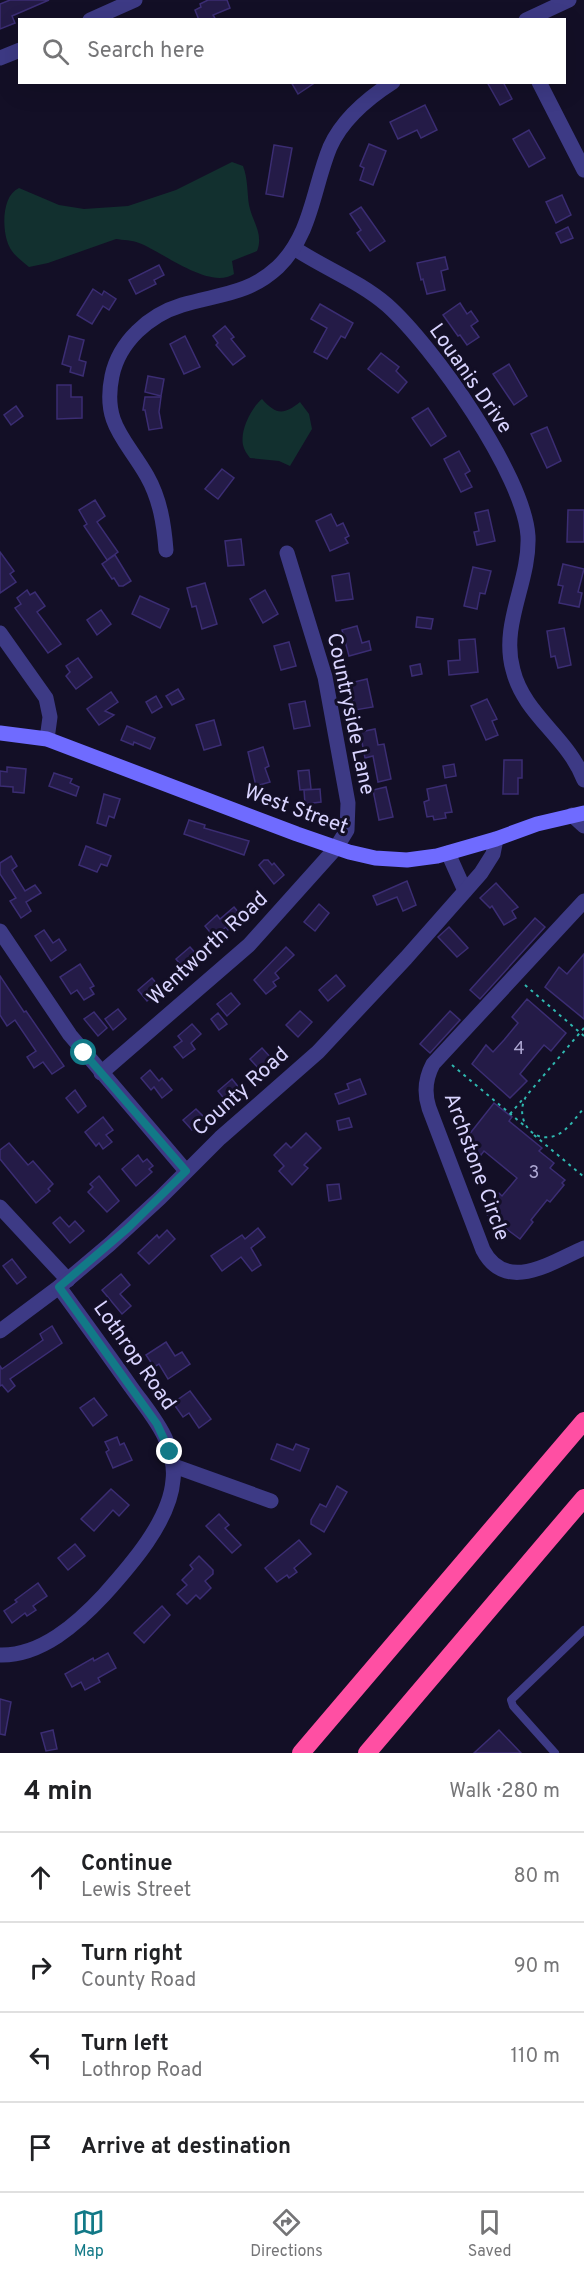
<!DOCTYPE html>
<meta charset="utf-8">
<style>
body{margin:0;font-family:Overpass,sans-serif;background:#f2f2f2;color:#202124}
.stop{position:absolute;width:18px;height:18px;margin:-14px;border:4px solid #127987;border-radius:50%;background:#fff}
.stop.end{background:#127987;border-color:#fff;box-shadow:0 2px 6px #0008}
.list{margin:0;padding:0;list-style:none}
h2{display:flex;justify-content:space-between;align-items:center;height:78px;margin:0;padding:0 24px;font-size:26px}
h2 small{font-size:20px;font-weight:400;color:#757577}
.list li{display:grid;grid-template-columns:39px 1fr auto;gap:18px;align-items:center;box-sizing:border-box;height:90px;padding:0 24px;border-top:2px solid #e0e0e0}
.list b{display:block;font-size:22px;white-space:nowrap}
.list p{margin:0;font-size:20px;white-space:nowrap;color:#757577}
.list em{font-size:20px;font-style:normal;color:#757577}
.icon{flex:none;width:33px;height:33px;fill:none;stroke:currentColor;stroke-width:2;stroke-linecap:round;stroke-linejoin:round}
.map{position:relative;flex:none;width:584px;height:1753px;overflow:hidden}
.search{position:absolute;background:#fff;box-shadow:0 6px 24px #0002;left:18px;right:18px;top:18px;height:66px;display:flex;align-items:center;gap:15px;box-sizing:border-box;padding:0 21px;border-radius:0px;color:#757577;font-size:22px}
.sheet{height:438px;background:#fff}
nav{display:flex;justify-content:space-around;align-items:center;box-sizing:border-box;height:84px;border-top:2px solid #e0e0e0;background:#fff;font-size:16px;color:#757577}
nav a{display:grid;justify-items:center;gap:3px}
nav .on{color:#127987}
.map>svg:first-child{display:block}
</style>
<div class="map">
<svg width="584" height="1753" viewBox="0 0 584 1753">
<rect width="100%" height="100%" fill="#130f26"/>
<g fill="#12302f">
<path d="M232,162l11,4c5,13 4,26 6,39 3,16 15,29 8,46l-25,10 2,13c-25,16 -71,-22 -95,-31 -7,-3 -16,-3 -23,-4l-68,24 -19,4c-7,-6 -16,-12 -20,-21 -7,-15 -8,-50 10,-58l40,17 25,4 44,-3 48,-16z"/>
<path d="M262,399c14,16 22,16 38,3l9,12 3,15 -22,37 -11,-5 -29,-3c-3,-4 -6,-8 -7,-13 -3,-15 8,-37 19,-46z"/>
</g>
<g fill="#241b47" stroke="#3b2d73" stroke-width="1.5">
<polygon points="10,0 49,0 12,16 15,23 0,29 0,4"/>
<polygon points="208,0 227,0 230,8 213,15 216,20 199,20 195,10 201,7 200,4"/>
<polygon points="291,82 316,82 298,94"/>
<polygon points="487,82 503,82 512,99 500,105"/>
<polygon points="425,105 437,130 421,138 417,130 398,139 390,122"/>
<polygon points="529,130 545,158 529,167 513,139"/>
<polygon points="369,144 386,151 373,185 360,180 364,168 360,166"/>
<polygon points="274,145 292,148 283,197 266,194"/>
<polygon points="562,195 571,215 556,223 546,202"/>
<polygon points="361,207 385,241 370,251 357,233 361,230 350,214"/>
<polygon points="568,227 573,238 561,243 556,233"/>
<polygon points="445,257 448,269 441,271 445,290 427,294 423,279 421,280 417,263"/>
<polygon points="159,265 164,275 154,280 156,284 136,294 129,280"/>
<polygon points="93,289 102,295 104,291 116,299 109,310 103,306 92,324 77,315"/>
<polygon points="460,303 467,314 471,311 478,321 471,326 479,337 467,345 460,335 458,336 443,315"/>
<polygon points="320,304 353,323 345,338 341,336 327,359 314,352 327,328 311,319"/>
<polygon points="225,326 234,337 231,339 245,356 233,365 216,345 218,343 213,336"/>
<polygon points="69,336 84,340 79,360 86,362 83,376 70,372 71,367 62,364"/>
<polygon points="185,336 200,367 184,374 170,344"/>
<polygon points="381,353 399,367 396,371 407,382 398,393 368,369"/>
<polygon points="509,364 527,396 514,405 493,374"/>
<polygon points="148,376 164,379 161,396 145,392"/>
<polygon points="57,385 71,385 71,397 82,397 82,418 57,419"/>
<polygon points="145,397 161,397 159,412 162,428 149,430 145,410 143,410"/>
<polygon points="16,406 23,416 11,425 4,415"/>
<polygon points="428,408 446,436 431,446 412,418"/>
<polygon points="547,427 561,461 547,468 531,434"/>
<polygon points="459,451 470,471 465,474 472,487 461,492 444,459"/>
<polygon points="222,469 234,478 218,499 205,489"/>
<polygon points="95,500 105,516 97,522 118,552 107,560 84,526 87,524 79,510"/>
<polygon points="488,510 495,541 477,545 474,532 479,531 475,513"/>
<polygon points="568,510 584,510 584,542 567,542"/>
<polygon points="331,514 337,526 343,523 349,536 345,538 348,543 330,551 316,521"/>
<polygon points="241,539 244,565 228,566 225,541"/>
<polygon points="0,552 14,571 10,574 16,582 0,593"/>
<polygon points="115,555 131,581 123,586 119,586 114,578 112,579 102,564"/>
<polygon points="563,564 584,569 578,592 582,593 579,607 559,603 563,586 558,585"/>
<polygon points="473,567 491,571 485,594 480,593 477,609 464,606"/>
<polygon points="349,573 353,599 336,601 332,576"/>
<polygon points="205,583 217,624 202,629 196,606 192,607 187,588"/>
<polygon points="27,590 30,595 35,592 45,606 37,612 61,644 48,653 15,608 21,604 17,598"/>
<polygon points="265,590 278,614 263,623 250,599"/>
<polygon points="140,596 169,609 160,628 132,614"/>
<polygon points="101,610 111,624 97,635 87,620"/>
<polygon points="417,617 433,619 431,629 416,627"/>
<polygon points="357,626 362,643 369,641 371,650 349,656 342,630"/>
<polygon points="564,628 571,665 558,668 555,656 551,657 547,631"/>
<polygon points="475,639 478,672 449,675 448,661 460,660 459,640"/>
<polygon points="289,642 296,666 281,670 274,646"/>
<polygon points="78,658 92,677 76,689 66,676 70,672 66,666"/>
<polygon points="420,664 422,674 412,676 410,666"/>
<polygon points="367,679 373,707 355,710 350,683"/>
<polygon points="178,689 184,699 172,705 166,696"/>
<polygon points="111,692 118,702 105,711 114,715 99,725 87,709"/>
<polygon points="156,696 162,707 152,713 146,702"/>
<polygon points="487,699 497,719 492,721 498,735 486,740 471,706"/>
<polygon points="305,701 310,726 294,729 289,704"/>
<polygon points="214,720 221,745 204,750 196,725"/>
<polygon points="127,726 155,738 150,749 134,742 133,745 121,740"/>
<polygon points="375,729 378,745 384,744 391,779 378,782 373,756 365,758 360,732"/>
<polygon points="263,747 269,766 265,768 270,782 256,786 248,752"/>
<polygon points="504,760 522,760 522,778 518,778 518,794 503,794"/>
<polygon points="454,764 456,776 445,778 443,766"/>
<polygon points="7,767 26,769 24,793 13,792 13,787 0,786 0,771 7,772"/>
<polygon points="309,770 311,789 300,790 298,771"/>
<polygon points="54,773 72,779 70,783 79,787 76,796 49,786"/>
<polygon points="446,785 452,812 445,813 446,818 434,820 433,816 427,817 424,802 429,800 427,789"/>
<polygon points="386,787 393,817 379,820 373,790"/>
<polygon points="320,789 321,802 305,804 304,790"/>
<polygon points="104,794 120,799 114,818 109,816 106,826 97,823"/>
<polygon points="189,820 205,825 204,828 249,841 244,855 184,834"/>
<polygon points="86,846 111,856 107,866 101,864 97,872 79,865"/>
<polygon points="11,856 17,866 12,870 25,891 35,885 41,893 26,902 31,911 21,918 10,901 16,898 0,874 0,863"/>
<polygon points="264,860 268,860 272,865 274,863 284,875 274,884 259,865"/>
<polygon points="407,881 416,905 403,911 397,897 377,905 373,896"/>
<polygon points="496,883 518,907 512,911 516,918 504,925 492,906 490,908 480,898"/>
<polygon points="319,904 329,913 315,931 304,922"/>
<polygon points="234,907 243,918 228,930 226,927 214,937 205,926 217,915 220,919"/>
<polygon points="535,918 545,927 480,999 470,990"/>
<polygon points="449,927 468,948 457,957 438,937"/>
<polygon points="44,930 53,943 59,939 66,950 51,961 35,936"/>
<polygon points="190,947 199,957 185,970 176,959"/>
<polygon points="286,947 294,955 275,973 279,978 273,982 276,986 266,994 254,980"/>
<polygon points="584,954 584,1019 545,987 559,967 567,974"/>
<polygon points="80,964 94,986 90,988 94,994 84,1000 77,990 71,994 60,977"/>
<polygon points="336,975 345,986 328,1001 319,990"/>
<polygon points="0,976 24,1012 26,1011 64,1066 52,1074 43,1062 34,1068 27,1057 36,1051 15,1020 7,1026 0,1015"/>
<polygon points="152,978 161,989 147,1001 138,990"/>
<polygon points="231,993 240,1004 227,1016 217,1004"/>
<polygon points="527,999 566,1033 551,1051 544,1045 529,1063 520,1074 527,1081 510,1098 472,1064 486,1045 493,1052 504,1040 518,1023 512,1017"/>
<polygon points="118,1009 126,1019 113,1030 105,1019"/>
<polygon points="300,1011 312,1022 298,1037 286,1025"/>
<polygon points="450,1011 460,1020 430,1053 420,1044"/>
<polygon points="94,1012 107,1028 98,1036 84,1019"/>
<polygon points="218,1013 227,1024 219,1030 211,1019"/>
<polygon points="192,1024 201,1034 191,1043 195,1049 183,1058 174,1047 182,1041 178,1036"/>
<polygon points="262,1048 271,1058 259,1069 250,1059"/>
<polygon points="150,1070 159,1081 162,1078 172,1090 162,1098 154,1087 151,1090 141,1078"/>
<polygon points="232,1079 240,1089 226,1101 218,1091"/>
<polygon points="360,1079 366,1094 339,1104 335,1094 349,1089 347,1084"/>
<polygon points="75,1090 86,1106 78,1113 66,1098"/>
<polygon points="494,1103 512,1117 509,1121 542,1148 539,1151 554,1163 550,1168 565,1180 562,1183 564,1185 550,1202 547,1200 531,1220 533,1222 520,1239 486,1214 489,1211 486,1209 499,1193 502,1196 517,1178 484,1151 481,1155 467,1143 470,1138 468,1136"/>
<polygon points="196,1109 205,1118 192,1130 183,1120"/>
<polygon points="103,1117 113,1130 106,1135 112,1142 103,1149 99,1143 96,1146 85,1132"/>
<polygon points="349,1118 352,1127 339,1130 337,1121"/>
<polygon points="306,1133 321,1148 304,1165 308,1168 292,1185 279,1171 284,1166 274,1155 286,1143 291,1148"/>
<polygon points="9,1143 28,1165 33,1161 53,1184 48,1189 50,1191 36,1203 0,1159 0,1150"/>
<polygon points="138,1155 143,1162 147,1159 153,1166 149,1169 152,1172 136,1186 122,1169"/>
<polygon points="99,1176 119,1201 107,1212 88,1192 93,1187 90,1184"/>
<polygon points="339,1184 341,1199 329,1201 327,1185"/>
<polygon points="60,1217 69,1227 75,1221 84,1231 70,1243 53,1223"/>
<polygon points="258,1228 265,1237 251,1248 261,1265 252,1271 241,1257 222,1271 211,1256 242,1235 245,1239"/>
<polygon points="167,1230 175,1239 149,1264 138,1253 157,1235 159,1238"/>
<polygon points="12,1259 26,1277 17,1284 3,1266"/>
<polygon points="121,1274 130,1285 120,1294 131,1306 122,1314 102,1290"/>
<polygon points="52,1326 62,1343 10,1379 15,1386 8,1392 2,1385 0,1386 0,1366 2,1369 43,1340 40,1334"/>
<polygon points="166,1342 175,1356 182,1352 190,1364 168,1379 159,1364 154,1367 146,1355"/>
<polygon points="190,1391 211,1419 199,1428 189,1413 183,1417 173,1403"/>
<polygon points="94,1398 107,1415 93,1426 80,1408"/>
<polygon points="117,1437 120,1445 124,1443 132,1460 113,1468 106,1452 109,1450 105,1442"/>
<polygon points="277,1444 293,1450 296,1444 309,1449 300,1471 271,1459"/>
<polygon points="337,1486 347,1492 324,1532 311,1524 311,1520 320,1504 326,1507"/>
<polygon points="111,1489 129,1505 119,1516 113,1510 94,1531 81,1519"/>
<polygon points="219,1514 229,1525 225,1528 241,1545 232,1553 206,1526"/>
<polygon points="299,1540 311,1554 294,1568 297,1572 289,1578 287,1575 277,1582 265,1568"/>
<polygon points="75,1544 85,1556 68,1570 58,1558"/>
<polygon points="199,1556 213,1570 213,1574 205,1581 211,1588 200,1599 196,1595 187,1604 177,1594 187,1585 182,1580 193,1569 190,1565"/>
<polygon points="38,1583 47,1596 33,1606 36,1610 27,1616 25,1613 12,1623 4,1611 17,1602 15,1600"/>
<polygon points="162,1606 170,1615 144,1643 134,1633"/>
<polygon points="108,1653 116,1668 98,1678 100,1682 85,1690 81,1682 72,1687 65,1674 93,1658 94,1661"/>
<polygon points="0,1699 11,1702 5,1735 0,1734"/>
<polygon points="53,1730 57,1749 46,1751 41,1733"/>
<polygon points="499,1730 521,1753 474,1753"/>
</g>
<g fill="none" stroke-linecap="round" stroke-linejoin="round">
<g stroke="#2fb8b0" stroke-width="2" stroke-dasharray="3 4.5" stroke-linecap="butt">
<polyline points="525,985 584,1036"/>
<path d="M584,1028l-57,67c-14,21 4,51 30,40 11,-5 19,-18 27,-27"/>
<polyline points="452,1065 526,1127"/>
<polyline points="510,1114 523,1099"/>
<polyline points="534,1135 584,1177"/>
</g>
<polyline stroke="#3d3a85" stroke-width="8" points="555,1753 513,1706 511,1700 584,1630"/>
<g stroke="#3d3a85" stroke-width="15">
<polyline points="90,20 135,0"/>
<polyline points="526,20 569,0"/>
<polyline points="0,58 20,50"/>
<polyline points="539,82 584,170"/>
<path d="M294,248c30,20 65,33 93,57 46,41 137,170 141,231 2,46 -28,88 -15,134 11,45 55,67 71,110"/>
<path d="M166,550c-2,-26 -6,-51 -19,-74 -21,-37 -45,-52 -35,-100 7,-34 37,-61 70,-71 36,-11 66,-10 96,-38 34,-33 35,-79 52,-120 12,-27 38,-49 63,-65"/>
<polyline points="0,633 46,698 50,717 47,739"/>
<polyline points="572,815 584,826"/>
<polyline points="448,853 465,891"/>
<path d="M584,901l-151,163c-8,15 -9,29 -4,44l54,142c23,44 69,12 101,-2"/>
<polyline points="0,931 70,1035 186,1171"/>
<polyline points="101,1073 249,945 336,848 347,830 348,803 325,677 287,553"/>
<polyline points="0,1207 68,1280"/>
<polyline points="0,1331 59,1287 110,1244 160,1198 220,1138 318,1052 406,958 481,873 493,854 496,839"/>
<polyline points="174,1466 271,1501"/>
<path d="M0,1655c41,1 77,-31 104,-60 26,-29 66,-74 69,-115 2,-14 -2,-27 -7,-40 -8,-19 -23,-36 -35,-53 -24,-34 -48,-67 -72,-100"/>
</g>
<polyline stroke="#6f6bff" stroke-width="15" points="0,733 47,739 297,834 349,852 375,858 407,860 437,856 496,839 537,824 584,813"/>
<g stroke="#ff4fa3" stroke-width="18">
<polyline points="301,1753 584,1421"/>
<polyline points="367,1753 584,1498"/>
</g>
</g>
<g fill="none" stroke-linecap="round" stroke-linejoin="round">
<polyline stroke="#127987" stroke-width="8" points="84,1053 186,1171 128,1228 59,1287 157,1424 170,1452"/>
</g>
<g text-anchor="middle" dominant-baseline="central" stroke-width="6" stroke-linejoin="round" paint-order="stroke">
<g font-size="18" fill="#aca6d1">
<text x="519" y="1049">4</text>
<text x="534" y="1173">3</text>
</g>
<g font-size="21" fill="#d9d4ff" stroke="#130f26">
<text transform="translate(470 379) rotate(55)">Louanis Drive</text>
<text transform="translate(350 714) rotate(78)">Countryside Lane</text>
<text transform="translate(296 810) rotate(20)">West Street</text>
<text transform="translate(208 949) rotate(-43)">Wentworth Road</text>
<text transform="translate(241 1092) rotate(-42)">County Road</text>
<text transform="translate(476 1167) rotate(70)">Archstone Circle</text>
<text transform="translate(134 1356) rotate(55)">Lothrop Road</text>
</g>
</g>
</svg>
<div class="stop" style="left:84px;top:1053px"></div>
<div class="stop end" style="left:170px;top:1452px"></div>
<div class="search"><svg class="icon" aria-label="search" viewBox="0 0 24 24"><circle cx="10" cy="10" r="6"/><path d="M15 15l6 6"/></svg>Search here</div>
</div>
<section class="sheet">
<h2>4 min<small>Walk · 280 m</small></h2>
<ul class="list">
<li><svg class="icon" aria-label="ahead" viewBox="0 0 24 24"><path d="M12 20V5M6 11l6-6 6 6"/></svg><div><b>Continue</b><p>Lewis Street</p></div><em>80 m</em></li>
<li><svg class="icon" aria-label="right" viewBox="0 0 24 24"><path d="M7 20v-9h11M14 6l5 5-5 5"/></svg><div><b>Turn right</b><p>County Road</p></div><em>90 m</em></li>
<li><svg class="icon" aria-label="left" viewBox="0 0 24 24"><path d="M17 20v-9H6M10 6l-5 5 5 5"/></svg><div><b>Turn left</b><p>Lothrop Road</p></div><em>110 m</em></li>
<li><svg class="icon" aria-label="arrive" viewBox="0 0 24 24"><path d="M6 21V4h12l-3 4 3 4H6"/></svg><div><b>Arrive at destination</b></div></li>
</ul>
</section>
<nav>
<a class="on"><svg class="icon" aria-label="map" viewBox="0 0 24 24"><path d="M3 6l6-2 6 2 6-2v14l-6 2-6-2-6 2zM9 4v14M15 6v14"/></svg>Map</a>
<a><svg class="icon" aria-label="directions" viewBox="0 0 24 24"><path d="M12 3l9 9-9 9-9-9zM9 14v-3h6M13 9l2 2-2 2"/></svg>Directions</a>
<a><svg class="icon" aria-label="saved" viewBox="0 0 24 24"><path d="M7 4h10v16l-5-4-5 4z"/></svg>Saved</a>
</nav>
